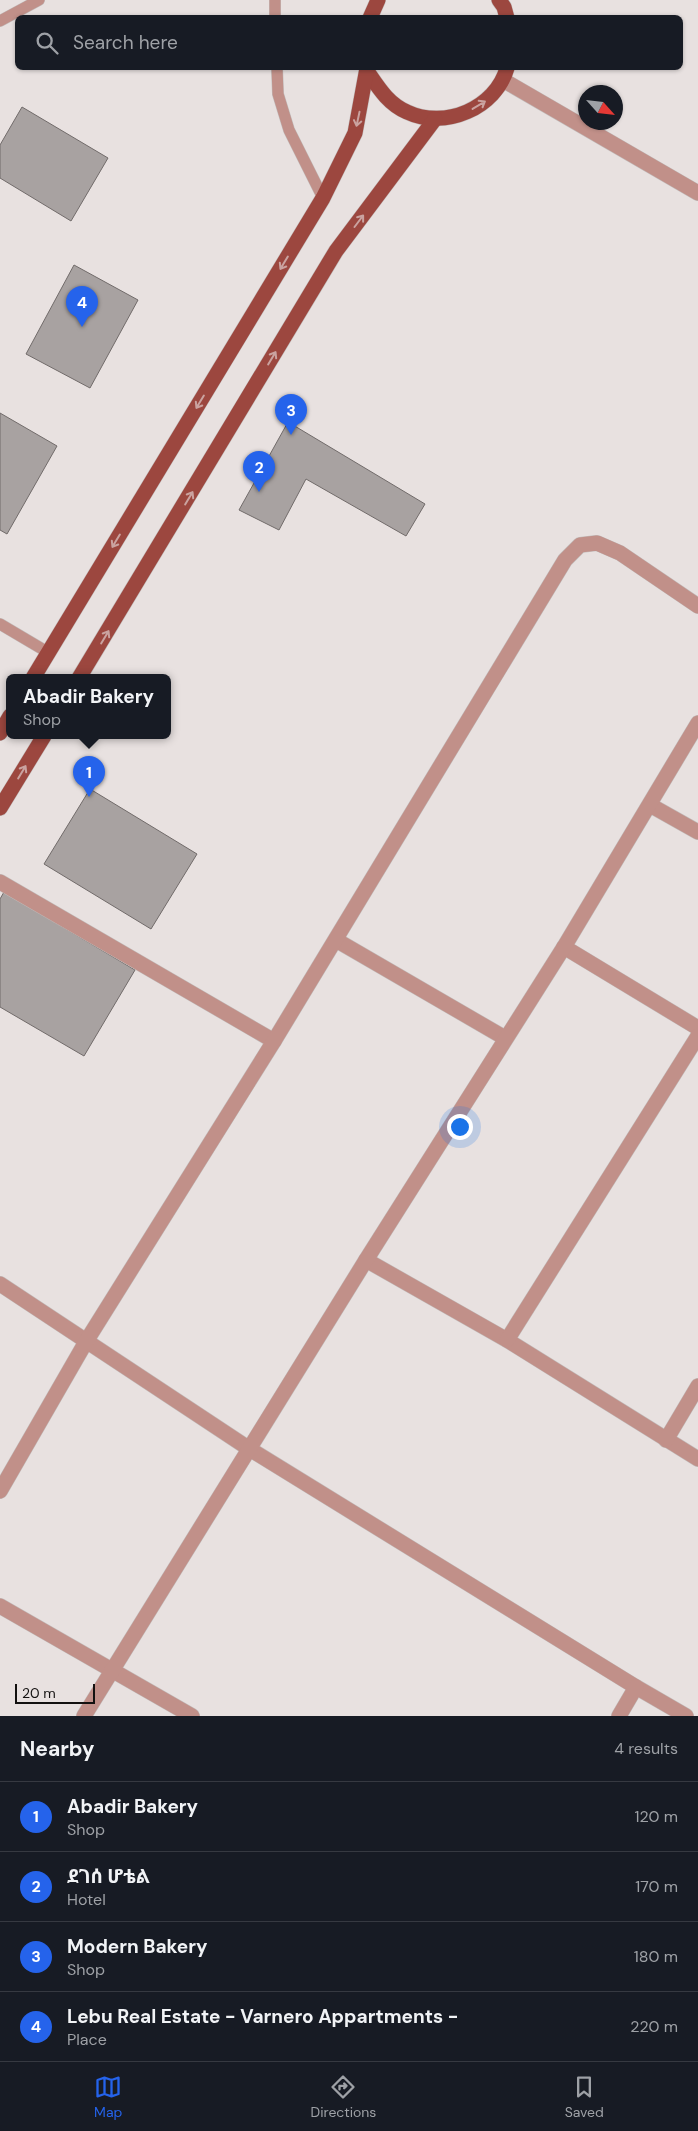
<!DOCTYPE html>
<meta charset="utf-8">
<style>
body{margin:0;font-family:"DM Sans","Noto Sans Ethiopic",sans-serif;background:#20242c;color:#f1f3f6}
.compass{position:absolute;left:578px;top:85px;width:45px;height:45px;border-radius:50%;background:#171b24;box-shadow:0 1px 4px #0004;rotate:117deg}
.scale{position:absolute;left:15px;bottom:12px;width:80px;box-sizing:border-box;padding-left:5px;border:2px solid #131110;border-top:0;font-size:14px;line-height:18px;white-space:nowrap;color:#131110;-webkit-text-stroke:4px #e8e1e0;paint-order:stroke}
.you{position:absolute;left:459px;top:1126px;width:18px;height:18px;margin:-12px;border:4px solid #fff;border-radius:50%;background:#1a73e8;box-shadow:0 0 0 8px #1a73e833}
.badge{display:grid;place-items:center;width:32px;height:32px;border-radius:50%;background:#2563eb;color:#fff;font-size:16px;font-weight:700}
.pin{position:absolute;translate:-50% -41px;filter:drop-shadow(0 1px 2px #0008)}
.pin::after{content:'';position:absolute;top:26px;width:18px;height:15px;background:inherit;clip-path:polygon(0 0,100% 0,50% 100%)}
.popup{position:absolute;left:6px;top:674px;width:165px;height:65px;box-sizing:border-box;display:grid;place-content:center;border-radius:8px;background:#171b24;filter:drop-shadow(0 1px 4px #0005);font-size:16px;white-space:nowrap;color:#9ea1a6}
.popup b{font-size:19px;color:#f1f3f6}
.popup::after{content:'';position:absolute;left:50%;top:100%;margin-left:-10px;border:10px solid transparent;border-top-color:#171b24}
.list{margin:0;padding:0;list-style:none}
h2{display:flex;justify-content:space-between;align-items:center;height:65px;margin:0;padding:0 20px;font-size:21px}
h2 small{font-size:16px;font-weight:400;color:#9ea1a6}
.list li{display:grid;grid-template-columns:32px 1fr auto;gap:15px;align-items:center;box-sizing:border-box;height:70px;padding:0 20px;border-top:1px solid #363941}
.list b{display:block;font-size:19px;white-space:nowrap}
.list p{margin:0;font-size:16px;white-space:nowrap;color:#9ea1a6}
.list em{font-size:16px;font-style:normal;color:#9ea1a6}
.icon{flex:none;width:28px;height:28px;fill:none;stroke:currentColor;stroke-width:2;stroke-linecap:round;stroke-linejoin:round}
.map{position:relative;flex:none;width:698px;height:1716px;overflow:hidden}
.search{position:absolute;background:#171b24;box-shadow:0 1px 4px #0004;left:15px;right:15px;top:15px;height:55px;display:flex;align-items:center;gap:12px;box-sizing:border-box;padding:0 18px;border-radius:8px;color:#9ea1a6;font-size:19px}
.sheet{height:345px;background:#171b24}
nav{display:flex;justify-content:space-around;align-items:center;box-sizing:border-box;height:70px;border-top:1px solid #363941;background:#171b24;font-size:14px;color:#9ea1a6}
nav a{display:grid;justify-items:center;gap:2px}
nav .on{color:#2563eb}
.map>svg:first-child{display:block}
</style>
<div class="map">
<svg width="698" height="1716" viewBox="0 0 698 1716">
<rect width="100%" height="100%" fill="#e8e1e0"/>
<g fill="#a8a2a1" stroke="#716b6a">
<polygon points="22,107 108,158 71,221 0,178 0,145"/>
<polygon points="74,265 138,300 90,388 26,354"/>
<polygon points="0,413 57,446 7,534 0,530"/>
<polygon points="288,422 425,504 406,536 306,479 279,530 239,510"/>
<polygon points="90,789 197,854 151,929 44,864"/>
<polygon points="4,892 135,970 84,1056 0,1007 0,899"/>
</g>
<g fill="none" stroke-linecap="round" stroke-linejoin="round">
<g stroke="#c2bcbb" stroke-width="12">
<g id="lane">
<polyline points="275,0 275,18"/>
<polyline points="0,21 39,0"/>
<polyline points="277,68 278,94 289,130 323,198"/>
<polyline points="0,624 49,653"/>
</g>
</g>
<g stroke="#c2bcbb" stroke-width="16">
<g id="street">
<polyline points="503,80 698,193"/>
<polyline points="650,805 698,832"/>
<polyline points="0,882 274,1041"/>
<polyline points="336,940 505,1038"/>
<polyline points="564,947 698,1028"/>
<polyline points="366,1260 507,1340 698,1459"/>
<polyline points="0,1284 248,1448 636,1687 686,1716"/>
<polyline points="507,1340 698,1036"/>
<polyline points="666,1440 698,1386"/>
<polyline points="0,1491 87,1340 274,1041 565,560 580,545 597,543 620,553 698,606"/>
<polyline points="0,1606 192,1716"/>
<polyline points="84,1716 366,1260 564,947 698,723"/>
<polyline points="619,1716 636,1687"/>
</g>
</g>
<g stroke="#c2bcbb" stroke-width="16">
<g id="primary">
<polyline points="499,0 504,7 507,18"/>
<polyline points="370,18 378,0"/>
<path d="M367,71c11,16 21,33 40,41 38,18 89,-4 100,-44"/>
<polyline points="33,678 323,198 355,133 367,68"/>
<polyline points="79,678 336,251 435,119"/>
<polyline points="0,733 10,716"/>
<polyline points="0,808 44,736"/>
</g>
</g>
<use href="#lane" stroke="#c19089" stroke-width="11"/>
<use href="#street" stroke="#c19089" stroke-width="15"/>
<use href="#primary" stroke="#9c473f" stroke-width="15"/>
</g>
<defs><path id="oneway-shaft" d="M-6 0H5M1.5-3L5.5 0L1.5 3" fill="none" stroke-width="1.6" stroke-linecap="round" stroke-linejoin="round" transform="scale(1.25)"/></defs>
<g stroke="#caa3a0">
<use href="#oneway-shaft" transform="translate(479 105) rotate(-31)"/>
<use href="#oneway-shaft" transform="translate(358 119) rotate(102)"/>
<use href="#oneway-shaft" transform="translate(359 221) rotate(-53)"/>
<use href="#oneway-shaft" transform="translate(284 263) rotate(121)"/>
<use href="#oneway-shaft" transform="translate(272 358) rotate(-59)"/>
<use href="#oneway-shaft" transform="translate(200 402) rotate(121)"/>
<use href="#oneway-shaft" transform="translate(189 498) rotate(-59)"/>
<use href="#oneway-shaft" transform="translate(116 541) rotate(121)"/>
<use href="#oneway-shaft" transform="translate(105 637) rotate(-59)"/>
<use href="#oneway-shaft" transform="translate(22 772) rotate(-59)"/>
</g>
</svg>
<svg class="compass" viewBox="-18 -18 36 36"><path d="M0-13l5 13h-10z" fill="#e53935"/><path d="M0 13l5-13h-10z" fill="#9ea1a6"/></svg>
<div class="scale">20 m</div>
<div class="you"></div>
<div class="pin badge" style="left:89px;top:797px">1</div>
<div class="popup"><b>Abadir Bakery</b>Shop</div>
<div class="pin badge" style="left:259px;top:492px">2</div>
<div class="pin badge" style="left:291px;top:435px">3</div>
<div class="pin badge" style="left:82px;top:327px">4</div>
<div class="search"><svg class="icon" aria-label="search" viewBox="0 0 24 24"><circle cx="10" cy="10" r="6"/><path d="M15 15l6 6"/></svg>Search here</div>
</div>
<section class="sheet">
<h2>Nearby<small>4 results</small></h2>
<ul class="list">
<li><span class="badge">1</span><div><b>Abadir Bakery</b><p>Shop</p></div><em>120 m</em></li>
<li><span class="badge">2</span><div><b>ደገሰ ሆቴል</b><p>Hotel</p></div><em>170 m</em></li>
<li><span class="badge">3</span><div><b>Modern Bakery</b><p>Shop</p></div><em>180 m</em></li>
<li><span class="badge">4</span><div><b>Lebu Real Estate - Varnero Appartments -</b><p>Place</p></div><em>220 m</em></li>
</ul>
</section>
<nav>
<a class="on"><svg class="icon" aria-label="map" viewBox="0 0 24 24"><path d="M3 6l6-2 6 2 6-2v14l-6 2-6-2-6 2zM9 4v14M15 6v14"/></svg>Map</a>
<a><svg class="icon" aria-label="directions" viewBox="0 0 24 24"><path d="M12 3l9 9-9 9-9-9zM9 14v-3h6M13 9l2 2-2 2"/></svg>Directions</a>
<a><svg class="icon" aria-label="saved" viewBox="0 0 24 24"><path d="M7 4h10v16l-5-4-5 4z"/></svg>Saved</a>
</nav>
